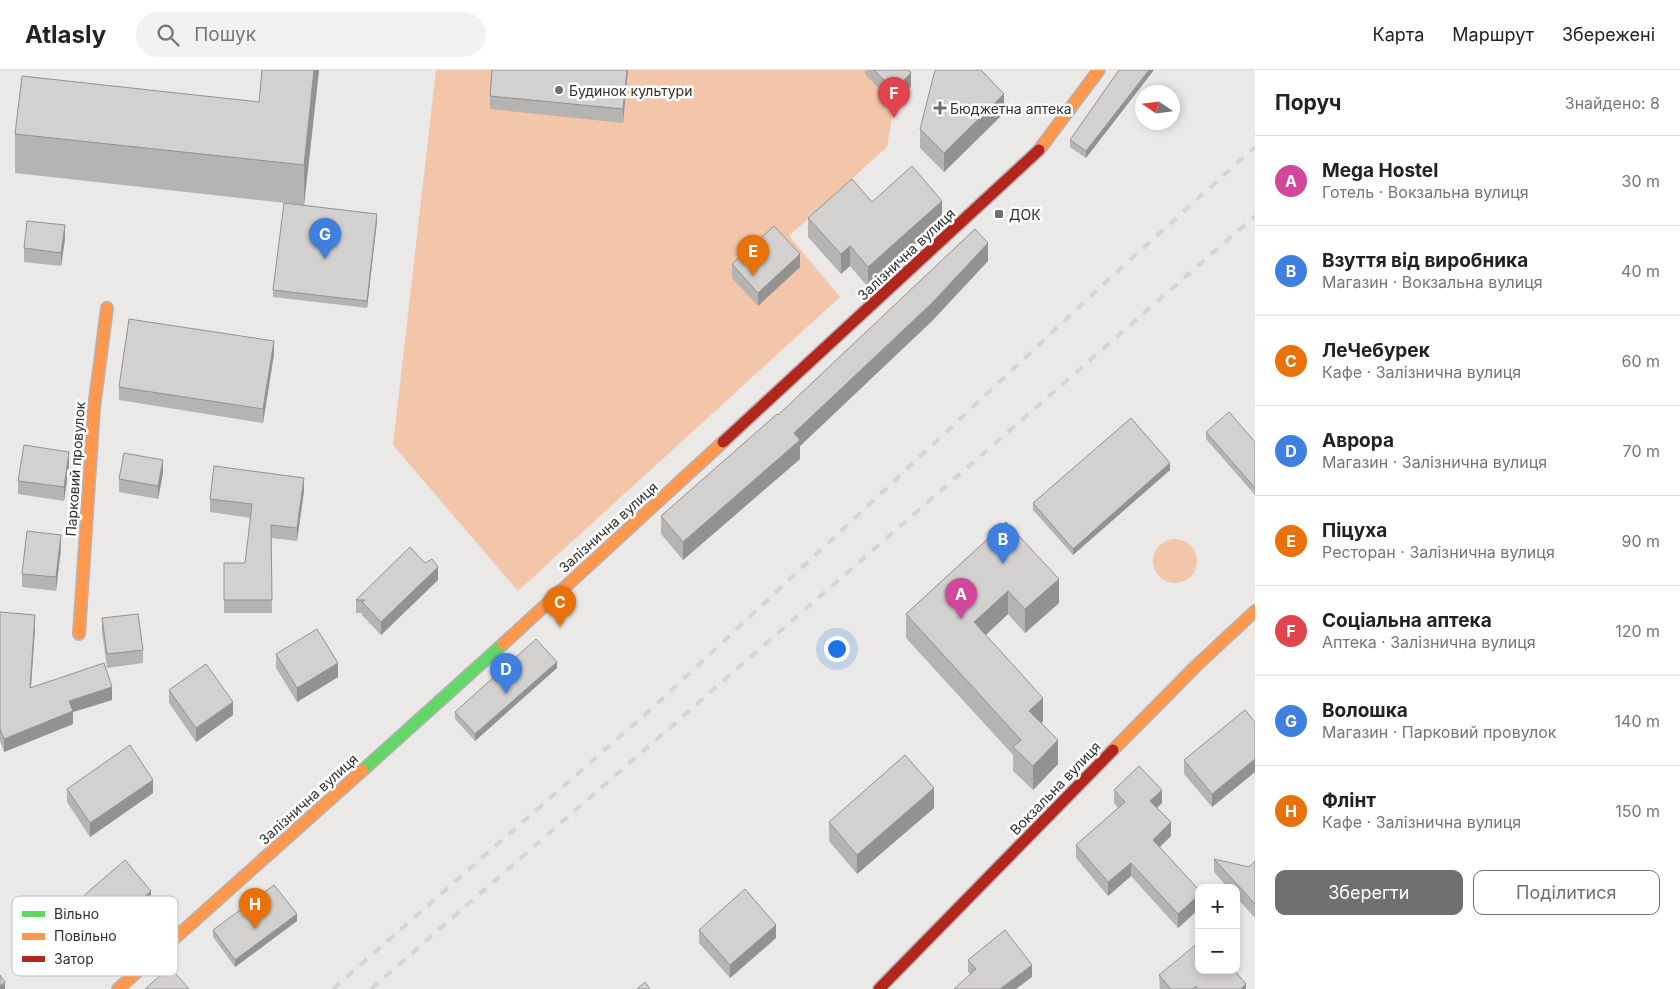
<!DOCTYPE html>
<html lang="uk">
<meta charset="utf-8">
<style>
body{margin:0;font-family:Inter,sans-serif;background:#f2f2f2;color:#222}
.controls{position:absolute;right:15px;bottom:15px;display:grid;overflow:hidden;border-radius:10px;box-shadow:0 2px 8px #0003}
.controls button{width:45px;height:45px;display:grid;place-items:center;padding:0;border:0;border-bottom:1px solid #e0e0e0;background:#fff;color:#222;font:25px sans-serif}
.compass{position:absolute;left:1135px;top:15px;width:45px;height:45px;border-radius:50%;background:#fff;box-shadow:0 2px 8px #0003;rotate:283deg}
.you{position:absolute;left:836px;top:578px;width:18px;height:18px;margin:-12px;border:4px solid #fff;border-radius:50%;background:#1a73e8;box-shadow:0 0 0 8px #1a73e833}
.badge{display:grid;place-items:center;width:32px;height:32px;border-radius:50%;background:#72706f;color:#fff;font-size:16px;font-weight:700}
.pin{position:absolute;translate:-50% -41px;filter:drop-shadow(0 1px 2px #0008)}
.pin::after{content:'';position:absolute;top:26px;width:18px;height:15px;background:inherit;clip-path:polygon(0 0,100% 0,50% 100%)}
.list{margin:0;padding:0;list-style:none}
h2{display:flex;justify-content:space-between;align-items:center;height:65px;margin:0;padding:0 20px;font-size:21px}
h2 small{font-size:16px;font-weight:400;color:#767676}
.list li{display:grid;grid-template-columns:32px 1fr auto;gap:15px;align-items:center;box-sizing:border-box;height:90px;padding:0 20px;border-top:1px solid #e0e0e0}
.list b{display:block;font-size:19px;white-space:nowrap}
.list p{margin:0;font-size:16px;white-space:nowrap;color:#767676}
.list em{font-size:16px;font-style:normal;color:#767676}
.actions{display:flex;gap:10px;padding:15px 20px}
.actions a{flex:1;padding:11px 0;border:1px solid #72706f;border-radius:10px;text-align:center;font-size:18px;color:#72706f}
.actions .main{background:#72706f;color:#fff}
.icon{flex:none;width:28px;height:28px;fill:none;stroke:currentColor;stroke-width:2;stroke-linecap:round;stroke-linejoin:round}
.map{position:relative;flex:none;width:1255px;height:919px;overflow:hidden}
header{display:flex;align-items:center;gap:30px;box-sizing:border-box;height:70px;padding:0 25px;background:#fff;border-bottom:1px solid #e0e0e0}
header strong{font-size:24px}
nav{display:flex;gap:28px;margin-inline-start:auto;font-size:18px}
.search{width:350px;height:45px;background:#f2f2f2;display:flex;align-items:center;gap:12px;box-sizing:border-box;padding:0 18px;border-radius:28px;color:#767676;font-size:19px}
main{display:flex}
aside{flex:1;background:#fff}
.map>svg:first-child{display:block}
</style>
<header>
<strong>Atlasly</strong>
<div class="search"><svg class="icon" aria-label="search" viewBox="0 0 24 24"><circle cx="10" cy="10" r="6"/><path d="M15 15l6 6"/></svg>Пошук</div>
<nav><a>Карта</a><a>Маршрут</a><a>Збережені</a></nav>
</header>
<main>
<div class="map">
<svg width="1255" height="919" viewBox="0 0 1255 919">
<rect width="100%" height="100%" fill="#ebe9e7"/>
<g fill="#f3c6a9">
<polygon points="436,0 900,0 887,77 789,166 840,227 518,521 393,375"/>
<circle cx="1175" cy="491" r="22"/>
</g>
<g fill="none" stroke-linecap="round" stroke-linejoin="round">
<g stroke="#b5b4b2" stroke-width="14">
<polyline id="fast" points="363,700 503,574"/>
</g>
<g stroke="#b5b4b2" stroke-width="14">
<g id="slow">
<polyline points="1039,80 1099,0"/>
<polyline points="79,564 94,338 107,238"/>
<polyline points="503,574 723,372"/>
<polyline points="1113,680 1196,596 1255,541"/>
<polyline points="118,919 363,700"/>
</g>
</g>
<g stroke="#b5b4b2" stroke-width="14">
<g id="jam">
<polyline points="723,372 1039,80"/>
<polyline points="879,919 1113,680"/>
</g>
</g>
<use href="#fast" stroke="#63d668" stroke-width="11"/>
<use href="#slow" stroke="#ff974d" stroke-width="11"/>
<use href="#jam" stroke="#b3261e" stroke-width="11"/>
<g stroke="#d4d4d3" stroke-width="4" stroke-dasharray="9 9" stroke-linecap="butt">
<polyline points="333,919 658,633 1110,208 1255,77"/>
<polyline points="371,919 1255,146"/>
</g>
</g>
<g fill="#b5b4b2">
<polygon points="319,0 304,135 15,103 15,64 259,32"/>
<polygon points="492,0 628,0 623,53 490,39 490,26"/>
<polygon points="865,0 909,0 911,16 894,34 865,4"/>
<polygon points="1119,0 1086,88 1070,77 1070,70"/>
<polygon points="1004,43 944,102 920,78 920,59"/>
<polygon points="872,132 942,150 868,217 850,196 841,204 808,167 808,148"/>
<polygon points="377,151 367,238 273,227 273,220"/>
<polygon points="65,169 61,196 24,192 24,178"/>
<polygon points="988,191 932,251 800,376 800,389 683,490 661,464 661,446 778,345"/>
<polygon points="732,194 800,197 758,236 732,208"/>
<polygon points="274,284 263,353 119,330 119,317"/>
<polygon points="1206,362 1255,372 1255,425 1206,369"/>
<polygon points="69,395 64,431 18,424 18,411"/>
<polygon points="1170,400 1073,485 1033,440 1033,433"/>
<polygon points="163,403 158,429 119,422 119,409"/>
<polygon points="304,421 297,471 271,468 272,543 224,543 224,493 245,493 251,448 210,442 210,429"/>
<polygon points="1006,452 1059,533 1025,563 1008,544 986,565 1043,651 1042,653 1058,694 1033,720 1013,701 1013,685 906,568 906,544"/>
<polygon points="61,478 56,521 22,517 22,504"/>
<polygon points="438,510 381,565 362,545 362,543 356,543 356,530"/>
<polygon points="0,542 35,558 31,618 112,630 73,642 73,654 4,682 0,671"/>
<polygon points="102,548 143,580 143,593 107,598 102,562"/>
<polygon points="276,584 338,607 297,632 276,598"/>
<polygon points="557,598 475,671 455,649 455,642"/>
<polygon points="169,620 233,645 196,672 169,633"/>
<polygon points="1255,652 1255,702 1212,737 1184,704 1184,690"/>
<polygon points="67,719 153,723 90,767 67,732"/>
<polygon points="1114,720 1162,733 1157,738 1171,766 1159,777 1199,820 1199,839 1178,858 1131,806 1108,826 1076,788 1076,775 1118,738 1114,733"/>
<polygon points="934,738 857,804 829,771 829,752"/>
<polygon points="1214,789 1249,797 1255,791 1255,848 1236,827 1236,818 1228,818 1214,802"/>
<polygon points="151,835 92,885 66,855 66,841"/>
<polygon points="297,851 235,897 213,867 213,860"/>
<polygon points="699,860 776,868 730,908 699,873"/>
<polygon points="968,890 1032,907 970,904 968,902"/>
<polygon points="1159,905 1246,919 1160,919"/>
</g>
<g fill="#939291">
<polygon points="314,0 319,0 304,135 304,95"/>
<polygon points="627,0 628,0 623,53 623,39"/>
<polygon points="1149,0 1154,0 1086,88 1086,81"/>
<polygon points="911,3 911,16 894,34 894,20"/>
<polygon points="1004,24 1004,43 944,102 944,83"/>
<polygon points="942,131 942,150 868,217 868,197"/>
<polygon points="377,144 377,151 367,238 367,231"/>
<polygon points="65,155 65,169 61,196 61,183"/>
<polygon points="988,173 988,191 932,251 800,376 800,389 683,490 683,472"/>
<polygon points="850,176 850,196 841,204 841,184"/>
<polygon points="800,184 800,197 758,236 758,223"/>
<polygon points="274,271 274,284 263,353 263,339"/>
<polygon points="69,382 69,395 64,431 64,417"/>
<polygon points="163,390 163,403 158,429 158,416"/>
<polygon points="1170,393 1170,400 1073,485 1073,479"/>
<polygon points="304,408 304,421 297,471 297,458"/>
<polygon points="61,465 61,478 56,521 56,507"/>
<polygon points="438,497 438,510 381,565 381,552"/>
<polygon points="1059,509 1059,533 1025,563 1025,539"/>
<polygon points="1008,521 1008,544 974,576 974,552"/>
<polygon points="35,545 35,558 30,631 30,618"/>
<polygon points="557,592 557,598 475,671 475,664"/>
<polygon points="338,593 338,607 297,632 297,618"/>
<polygon points="112,617 112,630 73,642 73,654 4,682 4,669 69,631"/>
<polygon points="1043,628 1043,651 1029,664 1029,641"/>
<polygon points="233,632 233,645 196,672 196,658"/>
<polygon points="1058,670 1058,694 1033,720 1033,696"/>
<polygon points="1255,689 1255,702 1212,737 1212,724"/>
<polygon points="153,710 153,723 90,767 90,753"/>
<polygon points="934,718 934,738 857,804 857,785"/>
<polygon points="1162,720 1162,733 1150,744 1150,731"/>
<polygon points="1171,752 1171,766 1153,784 1153,770"/>
<polygon points="1131,793 1131,806 1108,826 1108,812"/>
<polygon points="151,821 151,835 92,885 92,872"/>
<polygon points="1199,825 1199,839 1178,858 1178,844"/>
<polygon points="297,844 297,851 235,897 235,890"/>
<polygon points="776,855 776,868 730,908 730,895"/>
<polygon points="1032,895 1032,907 1016,919 1000,919"/>
<polygon points="5,912 5,919 0,919 0,916"/>
<polygon points="1246,914 1246,919 1241,919"/>
</g>
<g fill="#d2d1cf" stroke="#939291">
<polygon points="262,0 314,0 304,95 15,64 22,6 259,32"/>
<polygon points="492,0 627,0 623,39 490,26"/>
<polygon points="874,0 909,0 911,3 894,20"/>
<polygon points="935,0 981,0 1004,24 944,83 920,59"/>
<polygon points="1119,0 1149,0 1086,81 1070,70"/>
<polygon points="912,96 942,131 868,197 850,176 841,184 808,148 852,109 872,132"/>
<polygon points="284,133 377,144 367,231 273,220"/>
<polygon points="27,151 65,155 61,183 24,178"/>
<polygon points="774,156 800,184 758,223 732,194"/>
<polygon points="975,159 988,173 932,233 794,363 800,370 683,472 661,446 777,344 778,345"/>
<polygon points="129,249 274,271 263,339 119,317"/>
<polygon points="1229,342 1255,372 1255,418 1206,362"/>
<polygon points="1131,348 1170,393 1073,479 1033,433"/>
<polygon points="24,375 69,382 64,417 18,411"/>
<polygon points="124,383 163,390 158,416 119,409"/>
<polygon points="214,396 304,408 297,458 271,455 272,530 224,530 224,493 245,493 252,434 210,429"/>
<polygon points="1006,452 1059,509 1025,539 1008,521 974,552 1043,628 1029,641 1058,670 1033,696 1013,677 1021,670 906,544"/>
<polygon points="27,461 61,465 56,507 22,504"/>
<polygon points="410,477 425,493 432,489 438,497 381,552 362,532 365,530 356,530"/>
<polygon points="0,542 35,545 30,618 104,593 112,617 69,631 73,641 4,669 0,659"/>
<polygon points="138,544 143,580 107,584 102,548"/>
<polygon points="317,559 338,593 297,618 276,584"/>
<polygon points="536,569 557,592 475,664 455,642"/>
<polygon points="206,594 233,632 196,658 169,620"/>
<polygon points="1245,640 1255,652 1255,689 1212,724 1184,690"/>
<polygon points="130,675 153,710 90,753 67,719"/>
<polygon points="905,685 934,718 857,785 829,752"/>
<polygon points="1139,696 1162,720 1150,731 1171,752 1153,770 1199,820 1199,825 1178,844 1131,793 1108,812 1076,775 1125,732 1114,720"/>
<polygon points="1214,789 1249,797 1255,791 1255,834"/>
<polygon points="125,790 151,821 92,872 66,841"/>
<polygon points="274,815 297,844 235,890 213,860"/>
<polygon points="745,819 776,855 730,895 699,860"/>
<polygon points="1005,860 1032,895 1000,919 954,919 976,899 968,890"/>
<polygon points="1199,872 1199,900 1234,900 1246,914 1241,919 1198,919 1196,916 1192,919 1171,919 1159,905"/>
<polygon points="170,897 189,919 145,919"/>
<polygon points="0,905 5,912 0,916"/>
<polygon points="645,912 650,919 637,919"/>
</g>
<g fill="#72706f" stroke="#fff" stroke-width="2">
<circle cx="559" cy="20" r="5"/>
<path d="M937.5 30.5h5v5h5v5h-5v5h-5v-5h-5v-5h5z"/>
<rect x="994" y="139" width="10" height="10" rx="2.5"/>
</g>
<g text-anchor="middle" dominant-baseline="central" stroke-width="5" stroke-linejoin="round" paint-order="stroke">
<g font-size="14" fill="#312f2e" stroke="#fff" text-anchor="start">
<text x="569" y="20">Будинок культури</text>
<text x="950" y="38">Бюджетна аптека</text>
<text x="1009" y="144">ДОК</text>
</g>
<g font-size="14" fill="#312f2e" stroke="#fff">
<text transform="translate(906 184) rotate(-43)">Залізнична вулиця</text>
<text transform="translate(75 399) rotate(-86)">Парковий провулок</text>
<text transform="translate(608 457) rotate(-42)">Залізнична вулиця</text>
<text transform="translate(1055 718) rotate(-46)">Вокзальна вулиця</text>
<text transform="translate(308 729) rotate(-42)">Залізнична вулиця</text>
</g>
</g>
<rect x="12" y="826" width="166" height="80" rx="8" fill="#fff" stroke="#c1c1c0" stroke-width="1"/>
<rect x="22" y="841" width="23" height="6" fill="#63d668"/>
<rect x="22" y="863" width="23" height="7" fill="#ff974d"/>
<rect x="22" y="886" width="23" height="6" fill="#b3261e"/>
<g font-size="14" fill="#312f2e">
<text x="54" y="849">Вільно</text>
<text x="54" y="871">Повільно</text>
<text x="54" y="894">Затор</text>
</g>
</svg>
<div class="controls">
<button>+</button>
<button>−</button>
</div>
<svg class="compass" viewBox="-18 -18 36 36"><path d="M0-13l5 13h-10z" fill="#e53935"/><path d="M0 13l5-13h-10z" fill="#767676"/></svg>
<div class="you"></div>
<div class="pin badge" style="left:961px;top:549px;background:#d1479c">A</div>
<div class="pin badge" style="left:1003px;top:494px;background:#3f7fe0">B</div>
<div class="pin badge" style="left:560px;top:557px;background:#e8710a">C</div>
<div class="pin badge" style="left:506px;top:624px;background:#3f7fe0">D</div>
<div class="pin badge" style="left:753px;top:206px;background:#e8710a">E</div>
<div class="pin badge" style="left:894px;top:48px;background:#e0444e">F</div>
<div class="pin badge" style="left:325px;top:189px;background:#3f7fe0">G</div>
<div class="pin badge" style="left:255px;top:859px;background:#e8710a">H</div>
</div>
<aside>
<h2>Поруч<small>Знайдено: 8</small></h2>
<ul class="list">
<li><span class="badge" style="background:#d1479c">A</span><div><b>Mega Hostel</b><p>Готель · Вокзальна вулиця</p></div><em>30 m</em></li>
<li><span class="badge" style="background:#3f7fe0">B</span><div><b>Взуття від виробника</b><p>Магазин · Вокзальна вулиця</p></div><em>40 m</em></li>
<li><span class="badge" style="background:#e8710a">C</span><div><b>ЛеЧебурек</b><p>Кафе · Залізнична вулиця</p></div><em>60 m</em></li>
<li><span class="badge" style="background:#3f7fe0">D</span><div><b>Аврора</b><p>Магазин · Залізнична вулиця</p></div><em>70 m</em></li>
<li><span class="badge" style="background:#e8710a">E</span><div><b>Піцуха</b><p>Ресторан · Залізнична вулиця</p></div><em>90 m</em></li>
<li><span class="badge" style="background:#e0444e">F</span><div><b>Соціальна аптека</b><p>Аптека · Залізнична вулиця</p></div><em>120 m</em></li>
<li><span class="badge" style="background:#3f7fe0">G</span><div><b>Волошка</b><p>Магазин · Парковий провулок</p></div><em>140 m</em></li>
<li><span class="badge" style="background:#e8710a">H</span><div><b>Флінт</b><p>Кафе · Залізнична вулиця</p></div><em>150 m</em></li>
</ul>
<div class="actions"><a class="main">Зберегти</a><a>Поділитися</a></div>
</aside>
</main>
